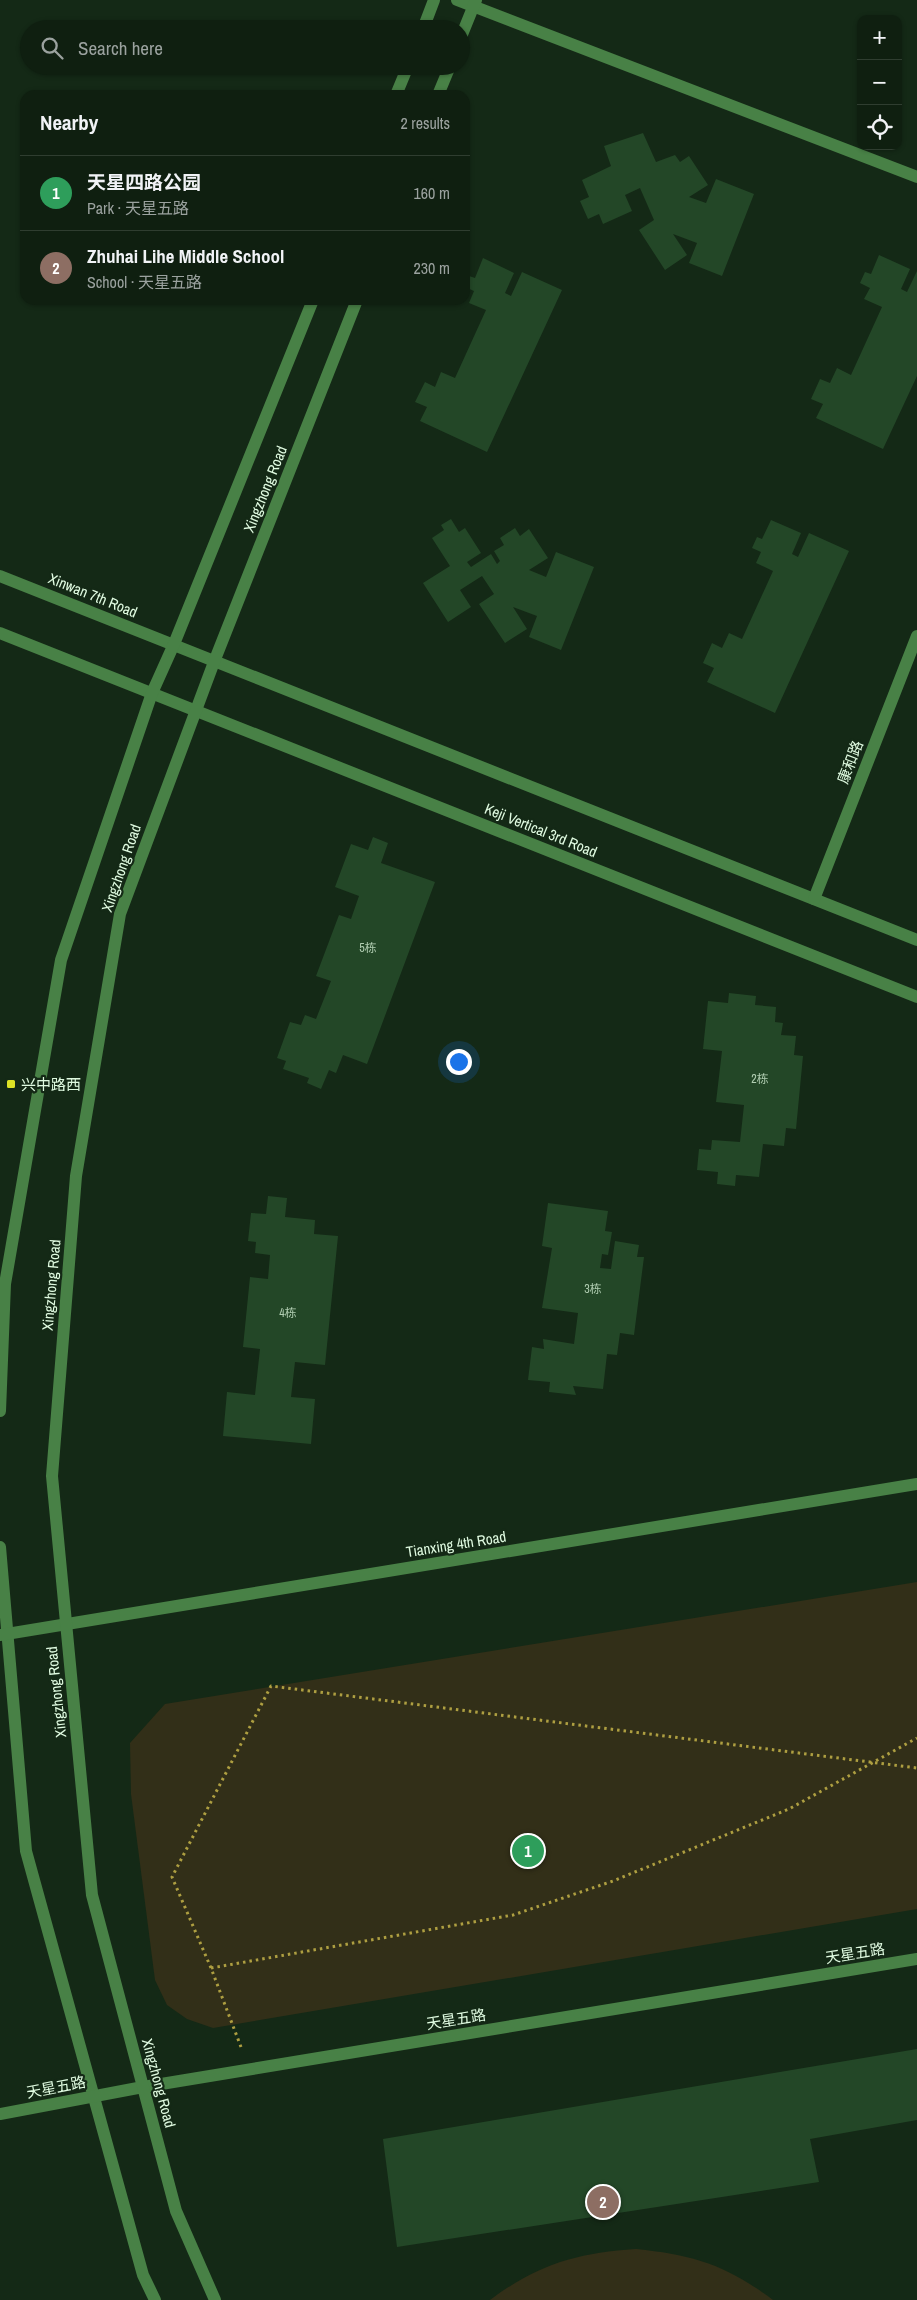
<!DOCTYPE html>
<meta charset="utf-8">
<style>
body{margin:0;font-family:"Archivo Narrow","Noto Sans SC",sans-serif;background:#182719;color:#f1f3f6}
.controls{position:absolute;right:15px;top:15px;display:grid;overflow:hidden;border-radius:10px;box-shadow:0 1px 4px #0004}
.controls button{width:45px;height:45px;display:grid;place-items:center;padding:0;border:0;border-bottom:1px solid #2f3d30;background:#0f1f10;color:#f1f3f6;font:25px sans-serif}
.you{position:absolute;left:458px;top:1061px;width:18px;height:18px;margin:-12px;border:4px solid #fff;border-radius:50%;background:#1a73e8;box-shadow:0 0 0 8px #1a73e833}
.badge{display:grid;place-items:center;width:32px;height:32px;border-radius:50%;background:#d93025;color:#fff;font-size:16px;font-weight:700}
.pin{position:absolute;translate:-50% -50%;border:2px solid #fff;box-shadow:0 1px 5px #0006}
.list{margin:0;padding:0;list-style:none}
h2{display:flex;justify-content:space-between;align-items:center;height:65px;margin:0;padding:0 20px;font-size:21px}
h2 small{font-size:16px;font-weight:400;color:#9ba29f}
.list li{display:grid;grid-template-columns:32px 1fr auto;gap:15px;align-items:center;box-sizing:border-box;height:75px;padding:0 20px;border-top:1px solid #2f3d30}
.list b{display:block;font-size:19px;white-space:nowrap}
.list p{margin:0;font-size:16px;white-space:nowrap;color:#9ba29f}
.list em{font-size:16px;font-style:normal;color:#9ba29f}
.icon{flex:none;width:28px;height:28px;fill:none;stroke:currentColor;stroke-width:2;stroke-linecap:round;stroke-linejoin:round}
.map{position:relative;flex:none;width:917px;height:2300px;overflow:hidden}
.search{position:absolute;background:#0f1f10;box-shadow:0 1px 4px #0004;left:20px;top:20px;width:450px;height:55px;display:flex;align-items:center;gap:12px;box-sizing:border-box;padding:0 18px;border-radius:28px;color:#9ba29f;font-size:19px}
.panel{position:absolute;background:#0f1f10;box-shadow:0 1px 4px #0004;left:20px;top:90px;width:450px;height:215px;border-radius:15px}
.map>svg:first-child{display:block}
</style>
<div class="map">
<svg width="917" height="2300" viewBox="0 0 917 2300">
<rect width="100%" height="100%" fill="#142916"/>
<g fill="#322f18">
<polygon points="917,1582 917,1909 213,2028 187,2019 167,2005 155,1980 131,1794 130,1743 165,1704"/>
<path d="M636,2249c58,6 90,16 137,51h-283c48,-36 87,-47 146,-51z"/>
</g>
<g fill="#234727">
<polygon points="643,133 656,162 675,155 680,162 689,156 708,185 689,197 706,203 716,179 754,194 722,276 689,263 697,243 673,234 687,255 665,270 639,230 654,220 640,188 625,195 632,211 603,224 599,214 588,219 580,201 589,197 582,180 611,166 604,146"/>
<polygon points="879,255 910,269 901,289 907,292 917,271 917,376 883,449 816,418 823,404 811,399 820,379 830,383 837,368 851,375 882,307 864,299 870,288 860,283 865,272 871,274"/>
<polygon points="483,258 514,273 505,293 511,296 522,272 562,290 487,452 420,421 427,407 415,402 425,382 435,387 441,372 455,378 486,310 469,303 474,291 465,287 469,276 475,278"/>
<polygon points="451,519 459,532 465,528 481,553 467,562 471,567 491,554 497,564 500,561 494,551 504,545 500,538 515,528 520,536 529,529 548,558 529,570 546,577 556,552 594,567 561,650 529,637 537,616 513,607 527,629 505,643 479,604 494,594 482,576 460,590 471,607 448,622 423,583 450,566 432,538 444,530 441,525"/>
<polygon points="771,520 801,533 792,554 798,557 809,533 849,551 775,713 707,682 714,668 703,663 712,643 722,648 729,633 742,639 773,571 756,563 761,552 752,548 757,537 762,539"/>
<polygon points="373,837 388,843 381,863 435,882 367,1064 343,1055 336,1073 329,1070 321,1089 307,1083 309,1078 283,1069 286,1061 277,1058 290,1022 301,1025 305,1015 316,1019 331,981 316,976 339,915 351,919 359,896 335,887 351,844 368,850"/>
<polygon points="729,993 756,996 755,1005 776,1007 775,1022 783,1023 781,1035 796,1036 794,1055 803,1056 796,1129 786,1128 784,1146 763,1144 759,1177 736,1175 735,1186 717,1184 718,1172 697,1170 699,1149 711,1150 712,1140 740,1142 744,1105 716,1102 722,1051 703,1049 708,1001 728,1003"/>
<polygon points="268,1196 287,1198 285,1217 315,1220 314,1234 338,1236 325,1365 295,1362 291,1397 315,1399 311,1444 223,1436 227,1392 255,1395 260,1349 243,1347 250,1277 268,1279 270,1255 255,1253 256,1242 248,1241 251,1213 266,1214"/>
<polygon points="548,1203 608,1211 605,1231 612,1232 608,1255 602,1254 600,1268 611,1269 615,1241 639,1245 637,1257 644,1257 634,1335 620,1333 617,1355 607,1354 603,1389 573,1386 576,1395 549,1392 550,1382 528,1380 532,1347 544,1349 543,1339 574,1344 578,1313 542,1308 552,1248 542,1246"/>
<polygon points="917,2049 917,2120 810,2139 819,2182 397,2247 383,2139"/>
</g>
<g fill="none" stroke-linecap="round" stroke-linejoin="round">
<g stroke="#ae9f41" stroke-width="3" stroke-dasharray="2.5 4" stroke-linecap="butt">
<polyline points="211,1968 513,1915 613,1881 789,1809 917,1738"/>
<polyline points="241,2047 211,1968 172,1877 271,1686 917,1768"/>
</g>
<g stroke="#488146" stroke-width="12">
<polyline points="457,0 917,177"/>
<polyline points="423,29 434,0"/>
<polyline points="461,37 476,0"/>
<polyline points="396,95 408,66"/>
<polyline points="438,95 450,66"/>
<polyline points="0,576 917,940"/>
<polyline points="0,633 917,997"/>
<polyline points="814,899 917,636"/>
<polyline points="0,1411 5,1284 61,960 152,693 174,644 313,300"/>
<polyline points="0,1547 26,1851 143,2275 155,2300"/>
<polyline points="0,1635 917,1484"/>
<polyline points="0,2114 143,2087 917,1959"/>
<polyline points="215,2300 176,2211 92,1895 52,1476 76,1176 120,914 214,662 357,300"/>
</g>
</g>
<rect fill="#dde225" stroke="#142916" stroke-width="2" x="6" y="1079" width="10" height="10" rx="2.5"/>
<g text-anchor="middle" dominant-baseline="central" stroke-width="4.5" stroke-linejoin="round" paint-order="stroke">
<g font-size="12" fill="#b1ceb2">
<text x="368" y="948">5栋</text>
<text x="760" y="1079">2栋</text>
<text x="593" y="1289">3栋</text>
<text x="288" y="1313">4栋</text>
</g>
<g font-size="15" fill="#e0fbe1" stroke="#142916">
<text transform="translate(265 489) rotate(-68)">Xingzhong Road</text>
<text transform="translate(93 595) rotate(22)">Xinwan 7th Road</text>
<text transform="translate(850 762) rotate(-69)">康和路</text>
<text transform="translate(541 830) rotate(22)">Keji Vertical 3rd Road</text>
<text transform="translate(121 868) rotate(-71)">Xingzhong Road</text>
<text transform="translate(51 1285) rotate(-85)">Xingzhong Road</text>
<text transform="translate(456 1544) rotate(-9)">Tianxing 4th Road</text>
<text transform="translate(56 1692) rotate(-96)">Xingzhong Road</text>
<text transform="translate(855 1953) rotate(-9)">天星五路</text>
<text transform="translate(456 2019) rotate(-9)">天星五路</text>
<text transform="translate(159 2083) rotate(75)">Xingzhong Road</text>
<text transform="translate(56 2087) rotate(-11)">天星五路</text>
</g>
<g font-size="15" fill="#e0fbe1" stroke="#142916" text-anchor="start">
<text x="21" y="1084">兴中路西</text>
</g>
</g>
</svg>
<div class="controls">
<button>+</button>
<button>−</button>
<button><svg class="icon" aria-label="locate" viewBox="0 0 24 24"><circle cx="12" cy="12" r="6"/><path d="M12 2v4M12 18v4M2 12h4M18 12h4"/></svg></button>
</div>
<div class="you"></div>
<div class="pin badge" style="left:528px;top:1851px;background:#2e9e5b">1</div>
<div class="pin badge" style="left:603px;top:2202px;background:#8d6e63">2</div>
<div class="search"><svg class="icon" aria-label="search" viewBox="0 0 24 24"><circle cx="10" cy="10" r="6"/><path d="M15 15l6 6"/></svg>Search here</div>
<section class="panel">
<h2>Nearby<small>2 results</small></h2>
<ul class="list">
<li><span class="badge" style="background:#2e9e5b">1</span><div><b>天星四路公园</b><p>Park · 天星五路</p></div><em>160 m</em></li>
<li><span class="badge" style="background:#8d6e63">2</span><div><b>Zhuhai Lihe Middle School</b><p>School · 天星五路</p></div><em>230 m</em></li>
</ul>
</section>
</div>
